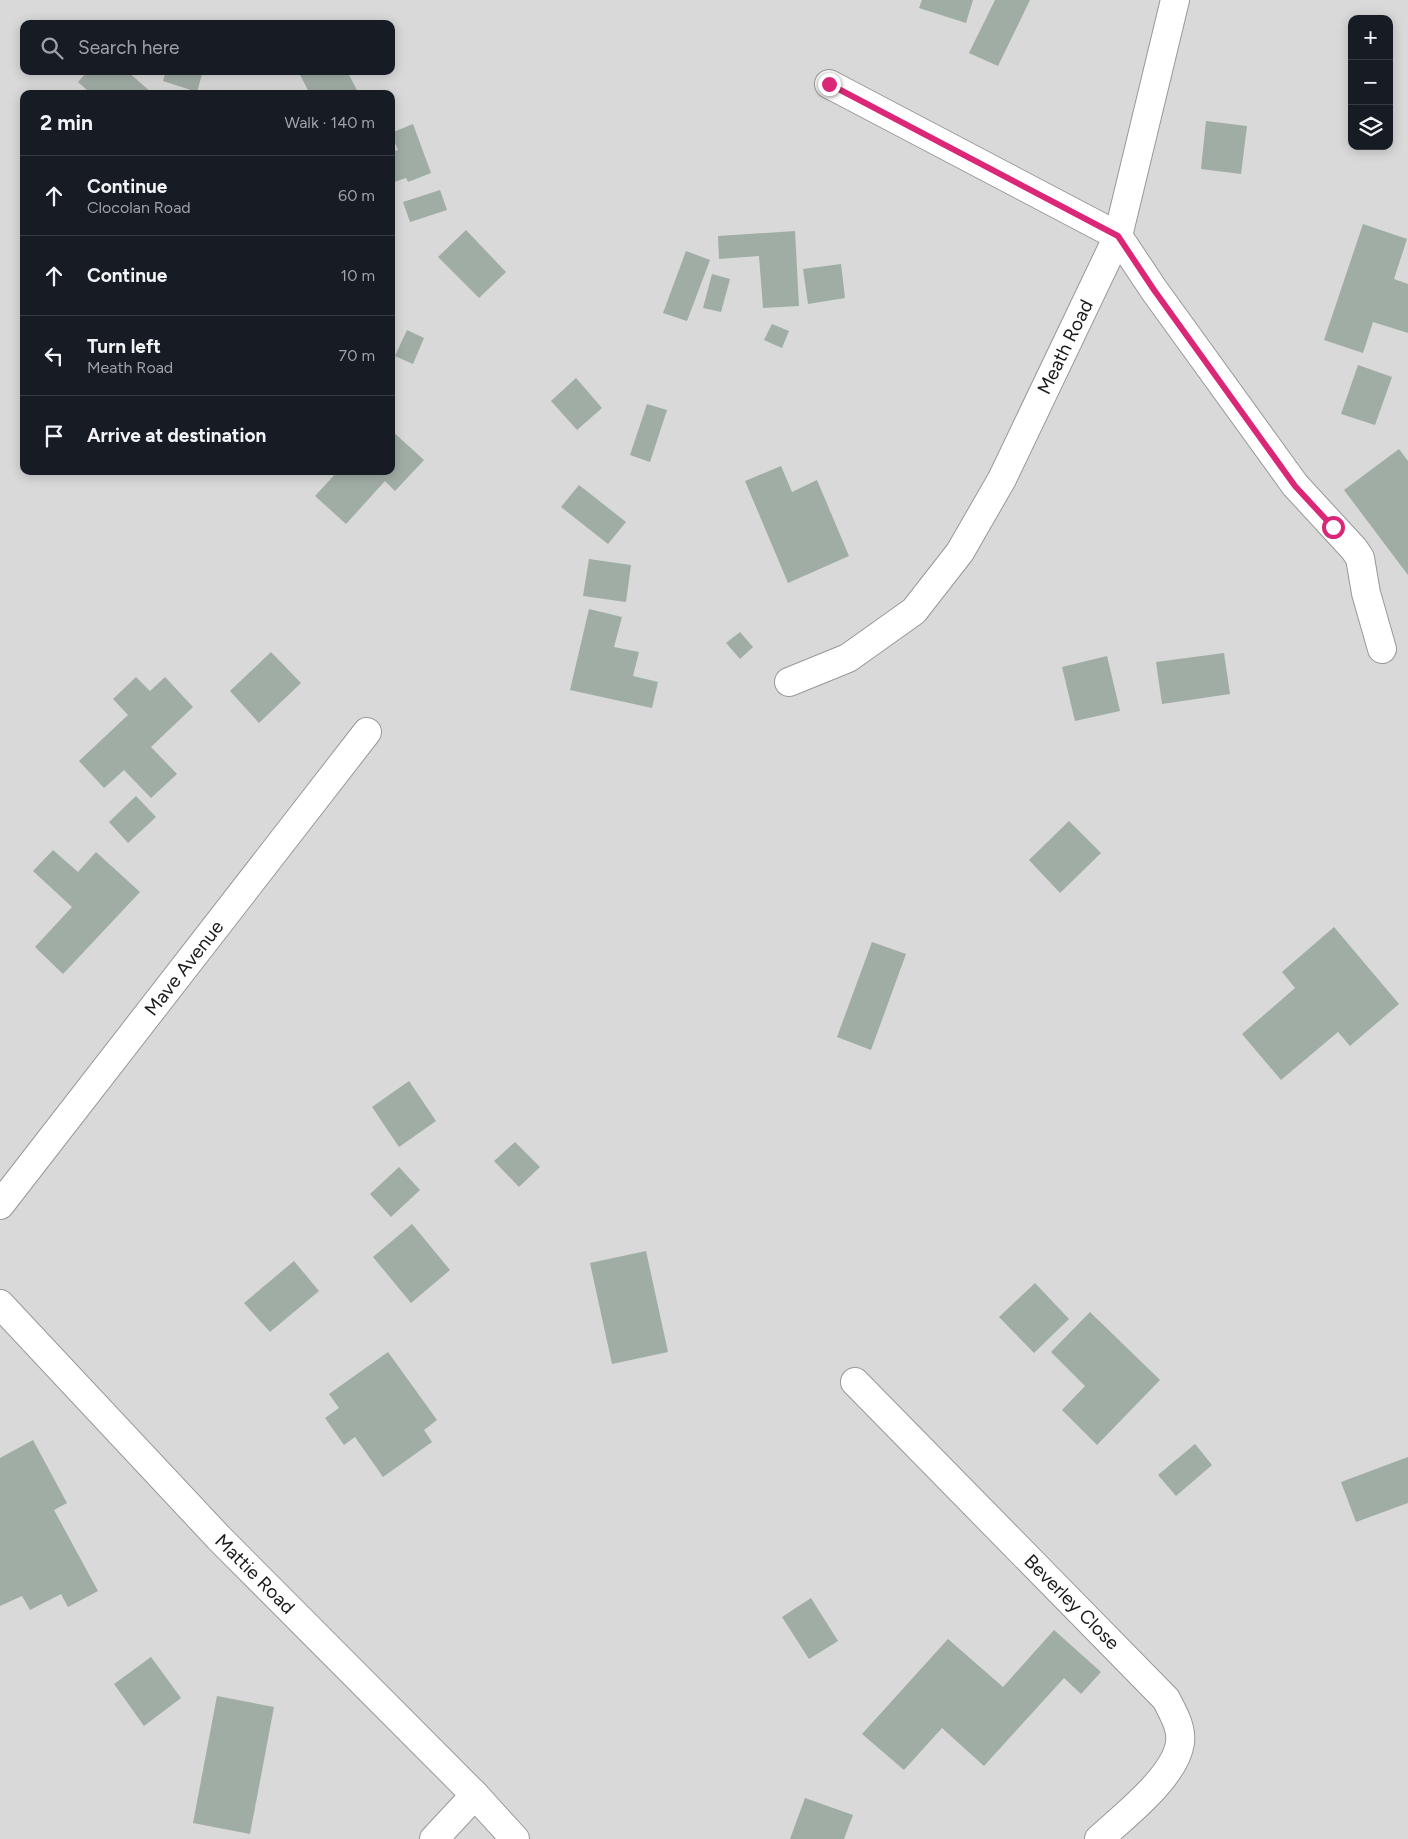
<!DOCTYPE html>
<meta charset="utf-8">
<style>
body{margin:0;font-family:Figtree,sans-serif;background:#20242c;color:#f1f3f6}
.controls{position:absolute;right:15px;top:15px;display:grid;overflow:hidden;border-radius:10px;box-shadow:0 2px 12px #0003}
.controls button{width:45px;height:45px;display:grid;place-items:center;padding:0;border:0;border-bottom:1px solid #363941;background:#171b24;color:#f1f3f6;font:25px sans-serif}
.stop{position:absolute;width:15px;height:15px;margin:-11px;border:4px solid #db2777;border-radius:50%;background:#fff}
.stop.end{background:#db2777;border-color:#fff;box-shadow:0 1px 5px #0008}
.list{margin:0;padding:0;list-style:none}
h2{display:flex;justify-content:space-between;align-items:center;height:65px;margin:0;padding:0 20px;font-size:21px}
h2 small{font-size:16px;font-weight:400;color:#9ea1a6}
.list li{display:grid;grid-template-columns:32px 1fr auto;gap:15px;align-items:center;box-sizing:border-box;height:80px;padding:0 20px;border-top:1px solid #363941}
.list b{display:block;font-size:19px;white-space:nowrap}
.list p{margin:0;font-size:16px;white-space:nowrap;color:#9ea1a6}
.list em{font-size:16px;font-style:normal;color:#9ea1a6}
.icon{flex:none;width:28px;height:28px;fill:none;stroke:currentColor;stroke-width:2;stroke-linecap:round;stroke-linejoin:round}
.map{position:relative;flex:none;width:1408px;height:1839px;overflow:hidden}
.search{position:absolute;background:#171b24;box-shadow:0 2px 12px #0003;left:20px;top:20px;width:375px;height:55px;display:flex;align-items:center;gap:12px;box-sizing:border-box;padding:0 18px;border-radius:10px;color:#9ea1a6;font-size:19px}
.panel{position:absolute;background:#171b24;box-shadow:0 2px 12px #0003;left:20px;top:90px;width:375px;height:385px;border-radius:10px}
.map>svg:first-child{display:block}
</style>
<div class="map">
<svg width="1408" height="1839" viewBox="0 0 1408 1839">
<rect width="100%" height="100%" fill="#e1ece8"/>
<path fill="#d8d9d8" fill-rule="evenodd" d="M0,0h1408v1839h-1408zM1352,19h37v127h-37zM24,24h367v47h-367zM24,94h367v377h-367z"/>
<g fill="#a0ada5">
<polygon points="922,0 973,0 966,23 919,8"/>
<polygon points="995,0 1030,0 998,66 969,53"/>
<polygon points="88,71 127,71 152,93 85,94 88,91 78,82"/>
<polygon points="166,71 203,71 197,92 163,81"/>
<polygon points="298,71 347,71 359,94 310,94"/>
<polygon points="1206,121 1247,126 1241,174 1201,169"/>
<polygon points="413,124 431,173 408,182 406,178 391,183 391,152 398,150 391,133"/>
<polygon points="440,190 447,210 410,222 403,202"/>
<polygon points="1363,224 1407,239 1394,279 1408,284 1408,333 1373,322 1363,353 1324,340"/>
<polygon points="466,230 506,272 479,298 438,257"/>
<polygon points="795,231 799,306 763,308 759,256 719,259 718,236"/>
<polygon points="686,251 710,260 687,321 663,313"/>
<polygon points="841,264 845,298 808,304 803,269"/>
<polygon points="712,274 730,279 721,312 703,308"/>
<polygon points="772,324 789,331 782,348 764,340"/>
<polygon points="407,330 424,338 413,364 395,356"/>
<polygon points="1358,365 1392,377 1375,425 1341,414"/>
<polygon points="576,378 602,408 577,430 551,401"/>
<polygon points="647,404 667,410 650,462 630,455"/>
<polygon points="391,430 424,460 395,491 385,481 346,524 315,496 338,471 391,471"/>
<polygon points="1399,449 1408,461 1408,575 1344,490"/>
<polygon points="781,466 792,492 817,480 849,556 788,583 745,481"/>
<polygon points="579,485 626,522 608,544 561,507"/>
<polygon points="589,559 631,565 626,602 583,596"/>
<polygon points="589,609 622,617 614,647 639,652 633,676 658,682 652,708 570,690"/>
<polygon points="740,632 753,647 740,659 726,643"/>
<polygon points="271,652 301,683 259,723 230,691"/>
<polygon points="1224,653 1230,694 1162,704 1156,662"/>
<polygon points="1107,656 1120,711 1075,721 1062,667"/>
<polygon points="136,677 150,691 165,677 193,707 151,747 177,774 151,798 124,770 104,788 79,761 128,715 113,699"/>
<polygon points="136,796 156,817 128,843 109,822"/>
<polygon points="1069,821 1101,853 1060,893 1029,860"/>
<polygon points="53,850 78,872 96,852 140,892 63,974 35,947 72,907 33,871"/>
<polygon points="1334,927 1399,1004 1350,1046 1338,1032 1281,1080 1242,1034 1295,988 1282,972"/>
<polygon points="872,942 906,954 871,1050 837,1037"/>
<polygon points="409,1081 436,1121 399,1147 372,1107"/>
<polygon points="515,1142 540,1167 519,1187 494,1161"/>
<polygon points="399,1167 420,1190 391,1217 370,1194"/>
<polygon points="412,1224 450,1270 411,1303 373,1257"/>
<polygon points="646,1251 668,1352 612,1364 590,1263"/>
<polygon points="294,1261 319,1291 270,1332 244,1303"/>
<polygon points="1035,1283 1069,1319 1034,1353 999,1317"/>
<polygon points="1090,1312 1160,1380 1097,1445 1062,1410 1085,1386 1051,1352"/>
<polygon points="388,1352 437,1420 424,1430 432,1442 383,1477 355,1437 344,1445 325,1418 339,1408 329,1394"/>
<polygon points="33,1440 67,1503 54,1510 98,1591 68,1607 61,1594 30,1610 22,1596 0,1606 0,1458"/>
<polygon points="1195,1444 1212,1465 1176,1496 1158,1475"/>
<polygon points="1408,1457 1408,1503 1356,1522 1341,1482"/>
<polygon points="811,1598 838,1641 809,1659 782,1617"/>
<polygon points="1054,1630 1101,1672 1081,1694 1064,1678 984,1766 942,1728 904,1770 862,1734 948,1639 1003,1687"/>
<polygon points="151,1657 181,1698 144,1726 114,1684"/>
<polygon points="217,1696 274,1707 250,1834 193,1823"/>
<polygon points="805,1798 853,1815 844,1839 790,1839"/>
</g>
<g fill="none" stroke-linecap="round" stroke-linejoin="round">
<g stroke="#989898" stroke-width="30">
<g id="minor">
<polyline points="1175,0 1118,236 1154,290 1295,485 1354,549 1360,558 1366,593 1382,649"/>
<polyline points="789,682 848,658 914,611 960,552 1002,479 1118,236 829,84"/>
<polyline points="0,1205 367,732"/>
<polyline points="0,1304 219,1538 475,1795 515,1839"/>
<path d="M855,1382l311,317c7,14 16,28 14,44 -5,34 -56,73 -81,96"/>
<polyline points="434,1839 475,1795"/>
</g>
</g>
<use href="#minor" stroke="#fff" stroke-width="28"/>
</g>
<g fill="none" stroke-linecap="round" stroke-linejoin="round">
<polyline stroke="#db2777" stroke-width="6" points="829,84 1118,236 1154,290 1295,486 1333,527"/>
</g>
<g text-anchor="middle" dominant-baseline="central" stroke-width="5" stroke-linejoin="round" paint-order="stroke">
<g font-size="19" fill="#1b1b1b" stroke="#fff">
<text transform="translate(1065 347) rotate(-64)">Meath Road</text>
<text transform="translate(184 968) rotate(-52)">Mave Avenue</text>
<text transform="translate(255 1574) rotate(45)">Mattie Road</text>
<text transform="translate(1072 1602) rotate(45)">Beverley Close</text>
</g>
</g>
</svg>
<div class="controls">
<button>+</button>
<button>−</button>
<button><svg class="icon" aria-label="layers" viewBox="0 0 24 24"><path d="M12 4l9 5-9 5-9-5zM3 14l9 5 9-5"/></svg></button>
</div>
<div class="stop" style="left:1333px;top:527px"></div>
<div class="stop end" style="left:829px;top:84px"></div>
<div class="search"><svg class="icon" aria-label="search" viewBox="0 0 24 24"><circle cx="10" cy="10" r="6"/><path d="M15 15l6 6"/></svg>Search here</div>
<section class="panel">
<h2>2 min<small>Walk · 140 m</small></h2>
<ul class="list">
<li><svg class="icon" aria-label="ahead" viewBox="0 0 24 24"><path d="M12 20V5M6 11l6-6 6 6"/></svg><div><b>Continue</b><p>Clocolan Road</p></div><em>60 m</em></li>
<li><svg class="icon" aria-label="ahead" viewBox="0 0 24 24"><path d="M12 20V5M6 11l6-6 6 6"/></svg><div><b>Continue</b></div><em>10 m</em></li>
<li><svg class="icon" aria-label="left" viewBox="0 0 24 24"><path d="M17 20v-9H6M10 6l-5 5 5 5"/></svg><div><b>Turn left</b><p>Meath Road</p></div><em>70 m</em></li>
<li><svg class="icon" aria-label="arrive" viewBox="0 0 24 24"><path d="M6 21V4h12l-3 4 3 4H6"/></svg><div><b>Arrive at destination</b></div></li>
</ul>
</section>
</div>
